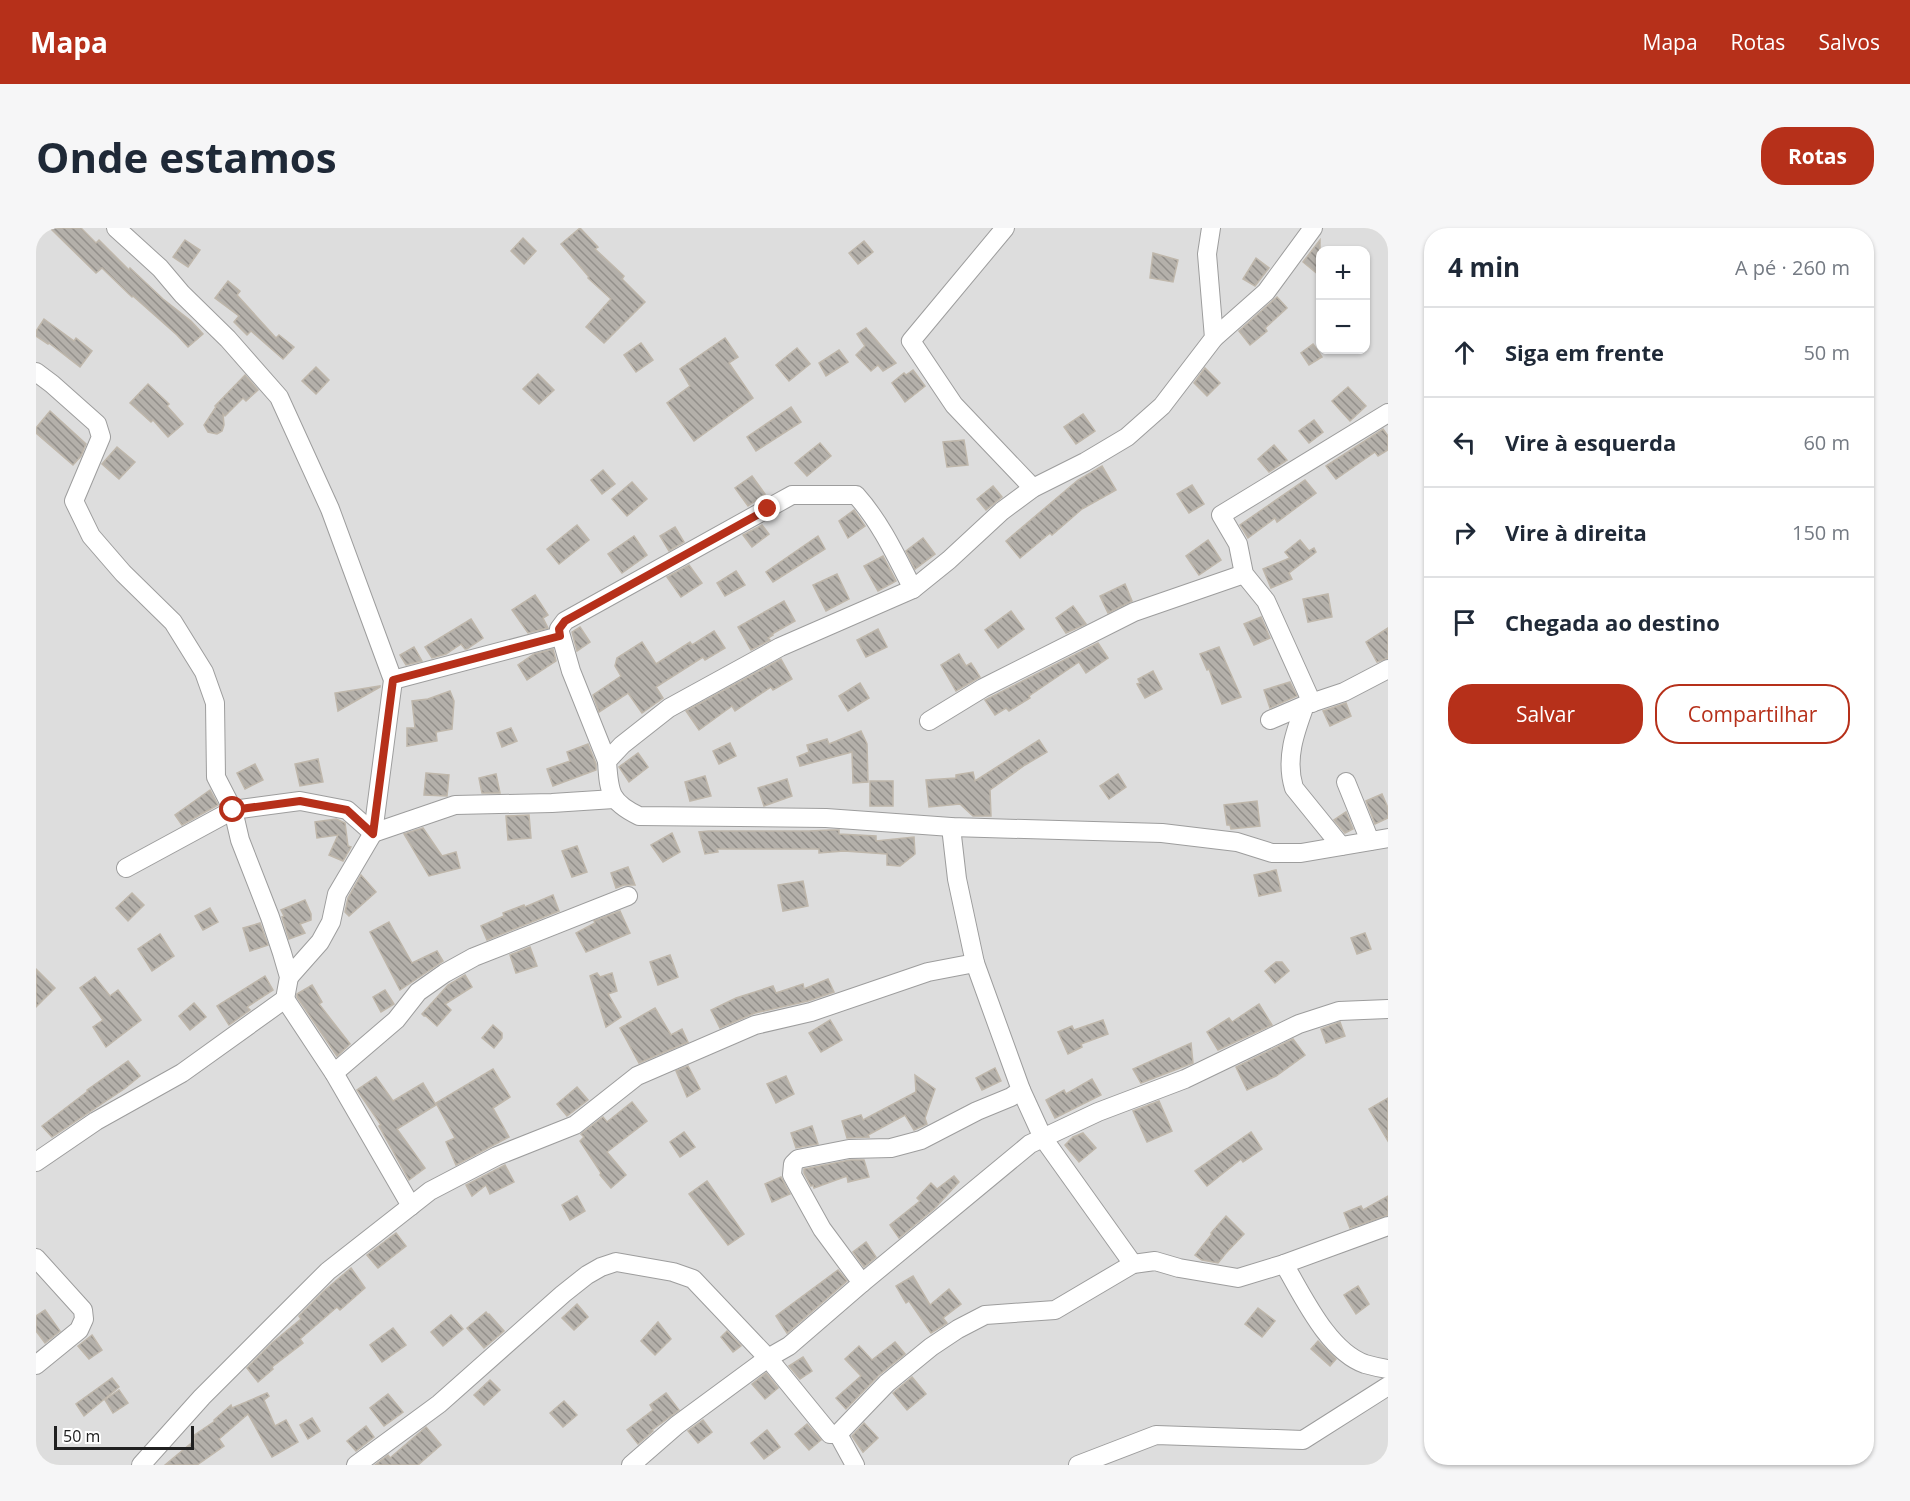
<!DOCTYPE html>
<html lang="pt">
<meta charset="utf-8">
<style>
body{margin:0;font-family:"Open Sans",sans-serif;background:#f6f6f7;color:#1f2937}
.controls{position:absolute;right:18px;top:18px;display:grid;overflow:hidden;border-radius:12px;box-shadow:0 2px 4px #0004}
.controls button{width:54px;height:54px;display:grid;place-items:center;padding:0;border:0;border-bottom:2px solid #e0e1e3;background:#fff;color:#1f2937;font:30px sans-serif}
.scale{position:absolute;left:18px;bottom:15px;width:140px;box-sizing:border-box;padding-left:6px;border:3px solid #202020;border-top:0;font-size:16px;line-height:21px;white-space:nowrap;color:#202020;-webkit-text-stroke:4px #fff;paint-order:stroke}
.stop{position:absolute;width:18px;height:18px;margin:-14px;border:4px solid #b6301a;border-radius:50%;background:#fff}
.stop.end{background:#b6301a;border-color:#fff;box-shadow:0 2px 6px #0008}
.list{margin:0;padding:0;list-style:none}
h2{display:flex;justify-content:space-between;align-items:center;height:78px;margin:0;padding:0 24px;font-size:26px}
h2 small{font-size:20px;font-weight:400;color:#747a83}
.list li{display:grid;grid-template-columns:39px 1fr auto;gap:18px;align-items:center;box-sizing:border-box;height:90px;padding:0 24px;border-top:2px solid #e0e1e3}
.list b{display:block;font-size:22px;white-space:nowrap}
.list em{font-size:20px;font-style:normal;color:#747a83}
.actions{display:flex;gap:12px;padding:18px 24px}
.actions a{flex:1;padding:14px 0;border:2px solid #b6301a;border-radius:24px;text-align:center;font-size:21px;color:#b6301a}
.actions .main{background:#b6301a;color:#fff}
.icon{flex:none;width:33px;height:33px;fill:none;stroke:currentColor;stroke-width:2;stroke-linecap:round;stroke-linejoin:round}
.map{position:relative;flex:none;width:1352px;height:1237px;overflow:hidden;border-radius:24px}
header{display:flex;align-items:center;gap:36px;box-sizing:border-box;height:84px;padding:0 30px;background:#b6301a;color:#fff}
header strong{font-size:28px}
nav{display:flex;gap:33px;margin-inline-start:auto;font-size:21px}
.intro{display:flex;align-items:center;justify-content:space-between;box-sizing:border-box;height:144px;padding:0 36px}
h1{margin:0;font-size:42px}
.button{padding:15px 27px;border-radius:24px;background:#b6301a;color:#fff;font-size:21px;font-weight:700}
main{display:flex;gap:36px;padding:0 36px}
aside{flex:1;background:#fff;border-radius:24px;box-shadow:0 2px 4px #0004}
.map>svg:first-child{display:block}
</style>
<header>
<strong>Mapa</strong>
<nav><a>Mapa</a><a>Rotas</a><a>Salvos</a></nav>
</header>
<div class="intro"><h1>Onde estamos</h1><a class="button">Rotas</a></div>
<main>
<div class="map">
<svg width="1352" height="1237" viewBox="0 0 1352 1237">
<defs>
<pattern id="building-back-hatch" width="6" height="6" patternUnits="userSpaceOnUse" patternTransform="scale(1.5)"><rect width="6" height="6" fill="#b4b0aa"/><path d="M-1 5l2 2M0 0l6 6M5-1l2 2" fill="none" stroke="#928f8a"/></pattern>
</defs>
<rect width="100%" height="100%" fill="#efede7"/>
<path fill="#ddd" fill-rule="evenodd" d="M0,0h1352v1237h-1352zM1284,22h46v100h-46z"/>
<g fill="url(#building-back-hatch)" stroke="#bfb7ab" stroke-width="1.5">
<polygon points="14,0 45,0 60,15 63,12 93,42 94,40 127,71 155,93 167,106 152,119 141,107 97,68 96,69 66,40 60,45"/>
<polygon points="544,0 562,19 559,21 588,48 586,51 609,74 568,115 550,99 575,71 552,50 553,49 525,16"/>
<polygon points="487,10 500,23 488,36 475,23"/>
<polygon points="149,12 164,22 152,39 137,29"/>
<polygon points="1284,12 1284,48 1267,34"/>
<polygon points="828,13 837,24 822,36 813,25"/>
<polygon points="1117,25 1142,32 1137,54 1114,50"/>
<polygon points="1220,30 1233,40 1219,58 1207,51"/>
<polygon points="192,53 204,63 201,67 240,110 243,107 258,119 247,131 215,103 211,107 198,94 203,88 179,70"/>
<polygon points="1241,69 1251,80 1229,100 1231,103 1214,117 1203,103"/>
<polygon points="8,91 38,113 40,110 56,123 44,139 13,115 12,116 0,108 0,103"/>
<polygon points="830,100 860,135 847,143 842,137 835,143 820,127 829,118 821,106"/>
<polygon points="689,110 702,129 693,135 717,170 658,213 631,175 654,158 644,141"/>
<polygon points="605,115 617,132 600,144 588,127"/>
<polygon points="1277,116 1286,129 1273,137 1265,125"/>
<polygon points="761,120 774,136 753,153 740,137"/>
<polygon points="803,122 812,134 790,148 783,135"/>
<polygon points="280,139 293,152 280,166 266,153"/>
<polygon points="1169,140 1184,155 1171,168 1158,155"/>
<polygon points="877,142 889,158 869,174 856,155 868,145 870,147"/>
<polygon points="502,146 518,162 503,176 487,161"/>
<polygon points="209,147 222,162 210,173 207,170 189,188 187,186 188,197 186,203 181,206 172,204 168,197 180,179 179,178"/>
<polygon points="112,156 133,176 131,178 147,196 132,209 117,192 115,194 94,175"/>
<polygon points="1312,159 1330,178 1314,193 1296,173"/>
<polygon points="755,179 765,194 720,223 711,209"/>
<polygon points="14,183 50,216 45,228 37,237 0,205 0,200"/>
<polygon points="1047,186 1059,203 1040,216 1028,199"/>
<polygon points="1278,192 1287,204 1273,215 1263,203"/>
<polygon points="1347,201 1352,208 1352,222 1342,228 1339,224 1300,251 1290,238"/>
<polygon points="928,212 932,237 911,239 907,214"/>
<polygon points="784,215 795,228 771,248 759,235"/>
<polygon points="1238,217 1251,232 1233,244 1222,231"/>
<polygon points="81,219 99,234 83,251 66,236"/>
<polygon points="1066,238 1080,262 1046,281 1016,307 1014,305 984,330 970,313 1042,252"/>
<polygon points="567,242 579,256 566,266 555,252"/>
<polygon points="716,248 729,266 712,278 699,260"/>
<polygon points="1269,252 1280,265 1241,294 1239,290 1212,310 1204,297"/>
<polygon points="596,254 611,271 591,288 576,271"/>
<polygon points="1156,257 1168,276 1153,285 1141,266"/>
<polygon points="957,258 966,269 950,282 941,271"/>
<polygon points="818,282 829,298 812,310 803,293"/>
<polygon points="541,297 553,312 523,336 511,321"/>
<polygon points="726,297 733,306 716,319 707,307"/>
<polygon points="639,299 648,314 633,323 624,308"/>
<polygon points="598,308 611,327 586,345 572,326"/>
<polygon points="782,308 789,321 737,354 730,344"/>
<polygon points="887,310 899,326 879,341 870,323"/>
<polygon points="1172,312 1185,332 1163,347 1150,328"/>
<polygon points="1264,312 1273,323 1278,320 1280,324 1253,345 1256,351 1235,360 1227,341 1254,330 1249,324"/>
<polygon points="847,328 860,353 842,363 828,338"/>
<polygon points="653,337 666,355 645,369 631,349"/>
<polygon points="700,343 709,357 689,368 681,355"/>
<polygon points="801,346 813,371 790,383 777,357"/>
<polygon points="1089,356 1096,373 1072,385 1064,368"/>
<polygon points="1292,366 1296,389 1272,394 1267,371"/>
<polygon points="499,367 512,387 507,390 512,400 492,405 476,382"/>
<polygon points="748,373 759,393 736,406 737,407 732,410 734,412 715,422 702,399"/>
<polygon points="1037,378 1050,396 1030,405 1020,390"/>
<polygon points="975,383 988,401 962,420 949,402"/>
<polygon points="1225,389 1234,410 1218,417 1208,396"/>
<polygon points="435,391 447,410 431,421 429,421 425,416 410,426 396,430 389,419"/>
<polygon points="544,399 554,414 541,423 536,404"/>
<polygon points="1352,400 1352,430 1341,434 1330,414"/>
<polygon points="842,401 851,419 830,429 821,412"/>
<polygon points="678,403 689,420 669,432 667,429 620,459 627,470 606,485 592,465 563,484 557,467 585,448 579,438 581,430 606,414 620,436 654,414 656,417"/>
<polygon points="1062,415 1072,430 1050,445 1043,434 993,468 994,470 973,483 970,480 959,487 949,472"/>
<polygon points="378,419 386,433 370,437 364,427"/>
<polygon points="1183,419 1205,469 1186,476 1173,441 1171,442 1164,426"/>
<polygon points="517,421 520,433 491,452 482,437 498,426"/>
<polygon points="923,426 930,438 935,435 944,449 920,463 905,437"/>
<polygon points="745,431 756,451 737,462 735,459 699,483 696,478 663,502 650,483"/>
<polygon points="1117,443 1126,461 1109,470 1101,456 1104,455 1102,451"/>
<polygon points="1254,454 1261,468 1234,480 1228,462"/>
<polygon points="824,455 833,470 812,483 803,468"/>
<polygon points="344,458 344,459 302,483 299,465"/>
<polygon points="414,463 418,473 416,501 400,504 401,513 371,518 371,500 379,500 376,473 392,471"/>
<polygon points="1310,475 1315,488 1294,498 1287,483"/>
<polygon points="475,500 481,513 466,519 461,505"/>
<polygon points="825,503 831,516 832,554 817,555 816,524 764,538 761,529 773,524 771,517 791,511 793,516"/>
<polygon points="1003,512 1011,524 989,537 954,562 955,588 937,588 924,576 893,579 890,552 920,550 920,547 937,544 939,553"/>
<polygon points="694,515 700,528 683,536 677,523"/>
<polygon points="552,516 560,536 560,542 517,558 511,541 534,533 531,524"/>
<polygon points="602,525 612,539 593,554 583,539"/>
<polygon points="282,531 287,554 264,558 259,536"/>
<polygon points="219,536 227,552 209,561 201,545"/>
<polygon points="390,545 413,547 411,568 388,567"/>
<polygon points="460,546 464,565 446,565 443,550"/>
<polygon points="1082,546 1090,559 1073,571 1064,558"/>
<polygon points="669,548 675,568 654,573 649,554"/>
<polygon points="751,551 756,568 728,578 722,560"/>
<rect x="834" y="553" width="23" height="25"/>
<polygon points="174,562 182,577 146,597 139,587"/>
<polygon points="1346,566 1352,580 1352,590 1339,596 1330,573"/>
<polygon points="1221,573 1224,598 1195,601 1194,597 1191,597 1188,577"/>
<polygon points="1310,584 1317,601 1309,605 1298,592"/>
<polygon points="493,587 495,610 472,612 470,588"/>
<polygon points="300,591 309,595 312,618 315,619 307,633 293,627 302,607 281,610 279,594"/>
<polygon points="387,600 406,628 420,624 424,640 393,648 368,606"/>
<polygon points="795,602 803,602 803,606 840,608 840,613 878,609 879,626 864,638 851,637 851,626 808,623 783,625 783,621 681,621 682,624 669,626 663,604 673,603 773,603"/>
<polygon points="636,605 644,624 627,634 615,617"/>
<polygon points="541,618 551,644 536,649 526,623"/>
<polygon points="592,639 599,657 588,657 580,660 575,645"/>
<polygon points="1240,642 1245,663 1223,668 1218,647"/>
<polygon points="325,647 340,664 313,688 309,684 312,670"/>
<polygon points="767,653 772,678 747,683 742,657"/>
<polygon points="96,665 108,677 92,693 80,680"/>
<polygon points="517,667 523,683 451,712 445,698 468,688 467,685 488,677 489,679"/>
<polygon points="269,672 275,686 275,692 264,696 269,705 253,711 246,689 248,688 245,682"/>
<polygon points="174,680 182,694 167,702 159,688"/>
<polygon points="584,683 594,705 550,724 540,705 559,695 558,693"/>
<polygon points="353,694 376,735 401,723 407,733 364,762 334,704"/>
<polygon points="224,695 232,717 214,723 207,700"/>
<polygon points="1329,705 1335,721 1321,726 1315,710"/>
<polygon points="124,706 138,728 116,743 102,721"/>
<polygon points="494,719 501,738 480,745 474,727"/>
<polygon points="634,727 642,749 622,757 614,734"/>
<polygon points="1240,734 1246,734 1253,743 1239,755 1229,743"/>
<polygon points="0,741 19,760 0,779"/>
<polygon points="561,745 564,749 576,745 581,763 572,766 585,789 570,799 554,748"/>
<polygon points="429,747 436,759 409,776 415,782 401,798 390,788 388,788 386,786 412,757"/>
<polygon points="229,748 237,762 211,779 214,782 193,797 181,778"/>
<polygon points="59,749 74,768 82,762 105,792 70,819 57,799 67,792 44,760"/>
<polygon points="792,751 798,764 772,773 719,785 684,800 675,782 700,770 737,758 740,765 767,756 768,761"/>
<polygon points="276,757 286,774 283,776 314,816 301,828 261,769 261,766"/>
<polygon points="349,762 358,776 345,784 337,769"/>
<polygon points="158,775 170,789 154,802 143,788"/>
<polygon points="1223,776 1236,797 1182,822 1171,804 1193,790 1196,794"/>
<polygon points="619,780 635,807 646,801 652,814 603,835 584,800"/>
<polygon points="794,792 806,812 785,824 773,805"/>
<polygon points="1067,792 1072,806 1045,816 1046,819 1032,826 1022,804 1036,798 1038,802"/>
<polygon points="1304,794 1309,808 1290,815 1285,801"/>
<polygon points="457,797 466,805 466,810 458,820 446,810"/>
<polygon points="1257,811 1269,827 1240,848 1211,862 1200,839"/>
<polygon points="1155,815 1157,835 1105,855 1097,841"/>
<polygon points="92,833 104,848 88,861 16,909 6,898 52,863 51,862"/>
<polygon points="652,838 664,861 651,869 640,843"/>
<polygon points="959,840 965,853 946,862 940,850"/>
<polygon points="457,841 474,869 457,880 473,909 420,937 410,914 419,910 400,875"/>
<polygon points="879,847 899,861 889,890 891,896 878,902 869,887 832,907 833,909 811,910 806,893 825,887 827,892 880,864"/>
<polygon points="750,848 758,866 740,875 731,856"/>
<polygon points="340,849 357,873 387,855 400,877 361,901 389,940 373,952 343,898 345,897 321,862"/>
<polygon points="1056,851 1065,867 1019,890 1010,872 1028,862 1030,866"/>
<polygon points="541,859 552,872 531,888 521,876"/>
<polygon points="1352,870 1352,913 1333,881"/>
<polygon points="1123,873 1136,903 1111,914 1097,883"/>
<polygon points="596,874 611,893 571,924 590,947 575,960 564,947 565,945 544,913 548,909 545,906 567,889 571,894"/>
<polygon points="776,898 782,916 760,920 755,905"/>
<polygon points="648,904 659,919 644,929 634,914"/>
<polygon points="1215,904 1226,921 1207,934 1205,931 1171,958 1159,943"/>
<polygon points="1047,905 1060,920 1043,934 1029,917 1037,909"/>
<polygon points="814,932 828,932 833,949 812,954 811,948 778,960 777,957 775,958 768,945 768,941"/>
<polygon points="469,937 478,954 454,966 450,957 436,968 430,957"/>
<polygon points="918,948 923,954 899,980 863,1010 854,997 884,973 881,970 895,955 901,961"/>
<polygon points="745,949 754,966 736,974 729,956"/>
<polygon points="671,953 708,1006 692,1017 653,966"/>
<polygon points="541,968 549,983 534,992 526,977"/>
<polygon points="1352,968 1352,987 1314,1000 1308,985 1325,978 1327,982"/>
<polygon points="1190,988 1208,1006 1190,1025 1182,1035 1166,1032 1159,1027 1176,1006 1175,1005"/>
<polygon points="360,1005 370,1018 342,1040 331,1027"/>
<polygon points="830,1014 840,1029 828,1039 817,1024"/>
<polygon points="315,1040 329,1060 304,1082 301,1079 264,1111 267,1115 236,1139 237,1141 222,1154 211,1140 236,1115 265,1091 263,1088 288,1063"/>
<polygon points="802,1042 811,1053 751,1105 740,1088"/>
<polygon points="877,1048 894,1077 913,1061 925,1076 907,1090 911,1095 895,1105 873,1073 870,1075 860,1058"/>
<polygon points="1322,1058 1333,1076 1320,1086 1308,1067"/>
<polygon points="541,1076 552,1089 538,1102 526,1090"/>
<polygon points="1222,1080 1239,1093 1226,1109 1209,1096"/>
<polygon points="9,1082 24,1103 9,1115 0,1103 0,1088"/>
<polygon points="450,1084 452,1087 453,1086 468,1103 448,1120 431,1100"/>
<polygon points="415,1087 427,1101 407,1118 395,1104"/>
<polygon points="622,1094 635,1111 619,1127 605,1113"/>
<polygon points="357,1100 370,1117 346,1134 334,1117"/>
<polygon points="691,1103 705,1118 697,1124 685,1109"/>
<polygon points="56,1107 66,1122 53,1131 42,1118"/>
<polygon points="1282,1113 1300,1131 1294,1138 1275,1121"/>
<polygon points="859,1114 869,1126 843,1147 810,1181 800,1170 825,1148 809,1131 823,1118 836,1132"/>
<polygon points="767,1129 776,1143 764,1151 753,1138"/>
<polygon points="730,1145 742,1160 729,1171 716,1156"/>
<polygon points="876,1149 890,1166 871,1182 857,1165"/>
<polygon points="76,1150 83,1159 48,1188 40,1176"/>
<polygon points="454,1152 464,1162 448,1177 438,1167"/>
<polygon points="83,1162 92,1175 77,1185 69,1172"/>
<polygon points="231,1165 233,1168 228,1172 239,1198 250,1192 262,1214 236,1229 212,1186 183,1211 188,1218 161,1237 129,1237 159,1212 157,1208 179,1193 178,1192 195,1177 196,1180"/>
<polygon points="630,1165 643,1182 616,1202 617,1203 602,1216 591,1202 617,1182 614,1177"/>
<polygon points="352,1166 367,1184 348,1198 334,1180"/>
<polygon points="528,1173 541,1187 527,1199 514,1185"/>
<polygon points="276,1190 284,1203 272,1211 264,1197"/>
<polygon points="667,1192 676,1204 662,1215 652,1203"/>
<polygon points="828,1195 842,1210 827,1224 816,1208"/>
<polygon points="771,1196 785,1212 773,1222 759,1206"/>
<polygon points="330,1198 338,1209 320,1223 311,1213"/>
<polygon points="390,1199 405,1217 382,1237 339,1237 352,1227 354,1230"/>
<polygon points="731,1202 744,1219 728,1231 715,1215"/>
</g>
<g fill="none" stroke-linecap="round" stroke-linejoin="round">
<g stroke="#9d9d9d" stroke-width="20">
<g id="street">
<polyline points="80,0 124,40 146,66 192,111 243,169 294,281 357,452 337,605 301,666 295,694 284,714 253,749"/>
<polyline points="969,0 875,113 918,177 997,260"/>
<path d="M1175,0l-4,26 7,84 -52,68 -35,31 -42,25 -52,26 -31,23 -53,49 -36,29 -133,58 -111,61 -47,37 -15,16c2,32 3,41 32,55l187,2 125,9 211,6 75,9 35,11h29l87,-15"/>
<polyline points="1178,110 1230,64 1277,0"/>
<polyline points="0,144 16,156 61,196 65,209 38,273 55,308 87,345 137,394 168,444 179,475 180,549 197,582 204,612 234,689 246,725 253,749 249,771 146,845 60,893 0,934"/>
<polyline points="357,452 524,408"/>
<polyline points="1276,475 1230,373 1208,346 1202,316 1185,287 1352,185"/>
<polyline points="1234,492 1269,477"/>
<polyline points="893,493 947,460 1098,384 1208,346"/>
<path d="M571,533l-36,-90 -12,-42 6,-8 227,-126h64c25,28 40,61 57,94"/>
<polyline points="1310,554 1334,613"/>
<path d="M1305,618l-47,-58c-9,-29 1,-56 11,-83l39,-13 44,-23"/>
<polyline points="90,640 197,582 264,573 311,582 337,605 419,577 516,575 578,571"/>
<polyline points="939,735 985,862"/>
<polyline points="249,771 298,845 375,978"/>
<polyline points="298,845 360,792 382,764 409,745 438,729 592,668"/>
<polyline points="0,1030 47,1082 48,1091 43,1102 0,1137"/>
<path d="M1248,1036c19,32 44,87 81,100 7,2 16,4 23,5"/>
<polyline points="826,1055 786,1001 756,947 757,936 762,931 813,921 855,920 885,912 941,883 975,869 985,862 1007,910 1097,1036"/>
<polyline points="802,1206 819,1237"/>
<polyline points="105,1237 166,1169 292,1043 394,963 461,928 539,897 601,848 719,797 775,784 892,744 939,735 921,651 915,599"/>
<polyline points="320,1237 403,1176 527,1066 551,1047 565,1039 580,1034 637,1044 657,1051 732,1130 794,1206 802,1206 851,1155 895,1119 922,1101 949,1087 1019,1082 1097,1036 1119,1033 1143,1040 1202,1050 1248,1036 1352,998"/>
<polyline points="595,1237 641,1197 732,1130 753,1118 826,1055 994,916 1062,884 1149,851 1263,796 1303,783 1352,781"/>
<polyline points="1042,1237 1120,1207 1267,1212 1352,1158"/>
</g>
</g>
<use href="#street" stroke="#fff" stroke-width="18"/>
</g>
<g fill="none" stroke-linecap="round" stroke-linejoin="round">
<polyline stroke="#b6301a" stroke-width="8" points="197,582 264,573 311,582 337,606 357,452 524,408 523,401 529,393 732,281"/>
</g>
</svg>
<div class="controls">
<button>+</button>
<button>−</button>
</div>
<div class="scale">50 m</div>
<div class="stop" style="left:197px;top:582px"></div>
<div class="stop end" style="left:732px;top:281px"></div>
</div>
<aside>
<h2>4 min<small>A pé · 260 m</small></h2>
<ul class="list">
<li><svg class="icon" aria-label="ahead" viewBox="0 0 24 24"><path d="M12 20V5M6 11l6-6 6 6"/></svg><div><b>Siga em frente</b></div><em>50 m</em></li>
<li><svg class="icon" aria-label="left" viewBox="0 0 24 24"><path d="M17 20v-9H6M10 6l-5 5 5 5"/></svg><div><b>Vire à esquerda</b></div><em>60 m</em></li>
<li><svg class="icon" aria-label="right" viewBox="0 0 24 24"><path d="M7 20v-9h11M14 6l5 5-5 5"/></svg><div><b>Vire à direita</b></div><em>150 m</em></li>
<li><svg class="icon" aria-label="arrive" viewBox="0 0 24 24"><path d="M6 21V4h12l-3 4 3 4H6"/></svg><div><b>Chegada ao destino</b></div></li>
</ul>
<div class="actions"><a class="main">Salvar</a><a>Compartilhar</a></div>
</aside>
</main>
